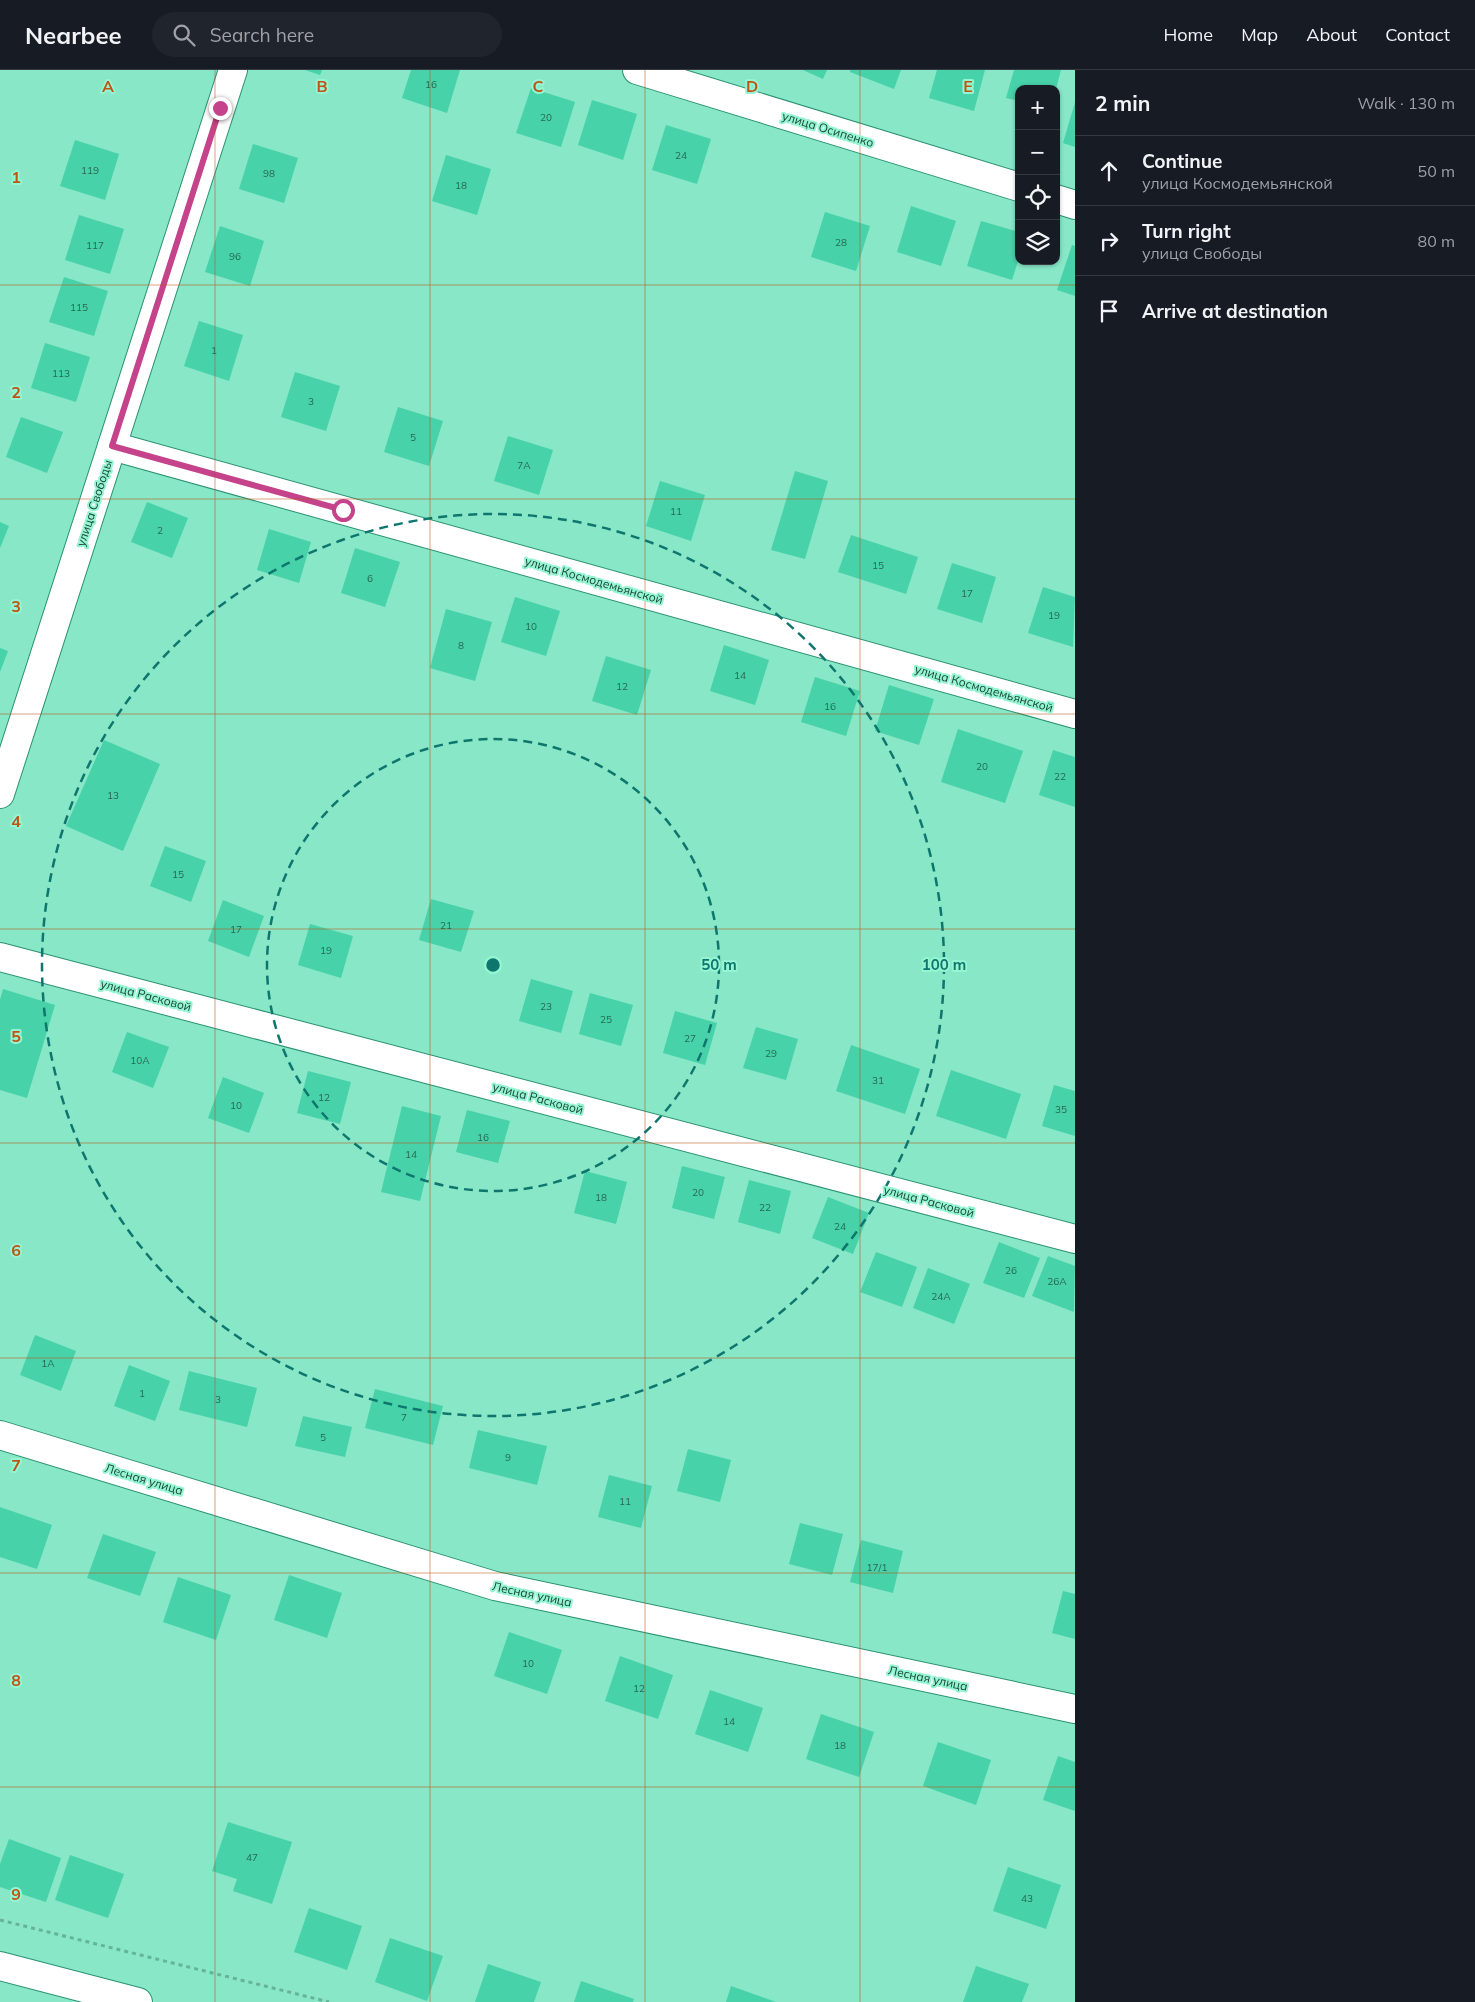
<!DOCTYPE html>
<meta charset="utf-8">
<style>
body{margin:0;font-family:Mulish,sans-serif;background:#20242c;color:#f1f3f6}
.controls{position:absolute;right:15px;top:15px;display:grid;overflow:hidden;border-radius:10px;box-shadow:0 1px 4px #0004}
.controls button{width:45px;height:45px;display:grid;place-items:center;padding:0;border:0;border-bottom:1px solid #363941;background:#171b24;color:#f1f3f6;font:25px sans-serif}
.stop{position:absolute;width:15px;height:15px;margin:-11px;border:4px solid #c4438b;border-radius:50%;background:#fff}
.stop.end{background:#c4438b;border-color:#fff;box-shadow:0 1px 5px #0008}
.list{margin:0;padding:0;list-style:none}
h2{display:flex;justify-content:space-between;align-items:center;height:65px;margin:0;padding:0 20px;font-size:21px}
h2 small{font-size:16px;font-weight:400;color:#9ea1a6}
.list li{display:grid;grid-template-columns:32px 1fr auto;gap:15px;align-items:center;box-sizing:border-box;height:70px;padding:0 20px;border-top:1px solid #363941}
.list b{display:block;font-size:19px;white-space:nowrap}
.list p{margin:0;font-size:16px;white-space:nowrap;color:#9ea1a6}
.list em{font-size:16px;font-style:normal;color:#9ea1a6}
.icon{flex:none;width:28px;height:28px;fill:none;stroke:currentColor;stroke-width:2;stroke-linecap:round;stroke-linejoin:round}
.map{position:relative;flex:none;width:1075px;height:1932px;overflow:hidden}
header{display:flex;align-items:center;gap:30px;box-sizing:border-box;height:70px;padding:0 25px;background:#171b24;border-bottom:1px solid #363941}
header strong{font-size:24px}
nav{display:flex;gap:28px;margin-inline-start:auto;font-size:18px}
.search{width:350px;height:45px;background:#20242c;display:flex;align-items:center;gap:12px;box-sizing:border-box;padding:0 18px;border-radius:28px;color:#9ea1a6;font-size:19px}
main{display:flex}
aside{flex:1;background:#171b24}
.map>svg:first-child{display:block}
</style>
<header>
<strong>Nearbee</strong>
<div class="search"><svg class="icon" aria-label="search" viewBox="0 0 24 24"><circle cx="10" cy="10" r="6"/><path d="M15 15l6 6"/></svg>Search here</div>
<nav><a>Home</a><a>Map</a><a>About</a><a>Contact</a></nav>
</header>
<main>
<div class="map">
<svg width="1075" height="1932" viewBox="0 0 1075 1932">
<rect width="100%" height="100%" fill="#87e7c6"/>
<g fill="#47d2a9">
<polygon points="305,0 322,0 320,5"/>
<polygon points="411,0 460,0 447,43 402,28"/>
<polygon points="803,0 827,0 823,9"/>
<polygon points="850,0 901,0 894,19 850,2"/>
<polygon points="937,0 985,0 974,41 929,28"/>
<polygon points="1014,0 1061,0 1056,19 1019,19 1019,31 1006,28"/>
<polygon points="531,18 575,32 561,77 516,63"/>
<polygon points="592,30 637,44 623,90 578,75"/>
<polygon points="1075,32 1075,77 1063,73"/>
<polygon points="666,55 711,69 697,114 652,100"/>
<polygon points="75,70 119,84 105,130 60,116"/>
<polygon points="253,74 298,88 284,133 239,119"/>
<polygon points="446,85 491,99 477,145 432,131"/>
<polygon points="911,136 956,151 941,196 897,182"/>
<polygon points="825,142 870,156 856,201 811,187"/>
<polygon points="79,145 124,159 110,204 65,190"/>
<polygon points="981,151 1019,162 1019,188 1012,210 967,196"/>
<polygon points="220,156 264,171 250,216 205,202"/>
<polygon points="1072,175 1075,176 1075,226 1057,220"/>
<polygon points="64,207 108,221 94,266 49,252"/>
<polygon points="199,251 243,265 229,311 184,296"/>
<polygon points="45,273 90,287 76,332 31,318"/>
<polygon points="295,302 340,316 326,361 281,347"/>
<polygon points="398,337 443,351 429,396 384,382"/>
<polygon points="21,347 63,362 47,403 6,387"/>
<polygon points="508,366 553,380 539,425 494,411"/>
<polygon points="795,401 828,411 805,489 771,480"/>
<polygon points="660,411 705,425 691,471 646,456"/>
<polygon points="147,432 188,448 172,488 131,472"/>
<polygon points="0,452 9,456 0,478"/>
<polygon points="269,459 311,472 299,513 257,500"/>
<polygon points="851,465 918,487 906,524 838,502"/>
<polygon points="355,478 400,492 385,537 341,523"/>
<polygon points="952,493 996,507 982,553 937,539"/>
<polygon points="1043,517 1075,527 1073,577 1028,563"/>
<polygon points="515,527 560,541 546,586 501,572"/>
<polygon points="446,539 492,552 475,611 430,598"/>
<polygon points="724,575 769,590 755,635 710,621"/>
<polygon points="0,578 8,581 0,602"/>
<polygon points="606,586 651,600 637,645 592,631"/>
<polygon points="815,607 860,621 846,666 801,652"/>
<polygon points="889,615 934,629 919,675 875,661"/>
<polygon points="958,659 1023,681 1005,733 941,712"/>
<polygon points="104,670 160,694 123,781 66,756"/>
<polygon points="1053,680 1075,687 1075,737 1039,725"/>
<polygon points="165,776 206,791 191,832 150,816"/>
<polygon points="431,829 474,841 461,882 419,870"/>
<polygon points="223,830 264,846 249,887 208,871"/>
<polygon points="310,854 353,866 341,908 298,895"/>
<polygon points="531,909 573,921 561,963 519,951"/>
<polygon points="3,919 55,935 27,1028 0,1020 0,930"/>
<polygon points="590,923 633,935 621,976 579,964"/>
<polygon points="675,941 717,953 705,995 663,983"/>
<polygon points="756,957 798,969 786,1010 743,998"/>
<polygon points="127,962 169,977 153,1018 112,1002"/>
<polygon points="851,975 920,999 905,1044 836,1021"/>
<polygon points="951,1000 1021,1024 1006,1069 936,1046"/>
<polygon points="308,1001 351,1012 340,1054 297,1043"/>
<polygon points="223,1007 264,1023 249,1063 208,1048"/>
<polygon points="1054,1015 1075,1021 1075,1066 1042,1056"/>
<polygon points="402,1036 441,1046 420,1131 381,1122"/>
<polygon points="467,1040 510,1051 498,1093 456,1082"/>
<polygon points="682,1096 725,1107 714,1149 672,1138"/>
<polygon points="585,1101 627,1112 616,1154 574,1143"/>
<polygon points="749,1110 791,1121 780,1164 738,1152"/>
<polygon points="828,1127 869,1143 853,1184 812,1168"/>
<polygon points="999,1172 1040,1188 1024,1228 983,1213"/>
<polygon points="876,1182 917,1197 902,1237 860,1222"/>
<polygon points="1048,1186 1075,1196 1074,1242 1032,1226"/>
<polygon points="928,1198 970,1214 954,1254 913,1238"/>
<polygon points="35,1265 76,1281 61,1321 20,1305"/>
<polygon points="129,1295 170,1311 155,1351 114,1336"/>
<polygon points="189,1301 257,1318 247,1357 179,1340"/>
<polygon points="375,1319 443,1336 433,1375 365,1358"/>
<polygon points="303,1346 352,1357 345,1387 295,1376"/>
<polygon points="478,1360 547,1376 537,1415 469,1398"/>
<polygon points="688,1379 731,1390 720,1432 677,1421"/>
<polygon points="609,1405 652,1416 641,1458 598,1447"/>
<polygon points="0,1437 52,1455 37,1499 0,1487"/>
<polygon points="800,1453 843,1464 832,1505 789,1494"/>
<polygon points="103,1464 156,1482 140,1526 87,1508"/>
<polygon points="861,1470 903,1481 893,1523 850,1512"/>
<polygon points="289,1505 342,1523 327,1568 274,1550"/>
<polygon points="178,1507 231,1525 216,1570 163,1552"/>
<polygon points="1063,1521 1075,1524 1075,1569 1052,1563"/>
<polygon points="509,1562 562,1580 547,1624 494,1606"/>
<polygon points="620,1586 673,1605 658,1649 605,1631"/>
<polygon points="710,1620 763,1638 748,1682 695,1664"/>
<polygon points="821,1644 874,1662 859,1707 806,1689"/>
<polygon points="938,1672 991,1690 976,1735 923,1716"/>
<polygon points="1058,1686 1075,1692 1075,1741 1043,1730"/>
<polygon points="228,1752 292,1772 272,1834 233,1821 237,1809 212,1801"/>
<polygon points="9,1769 61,1788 46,1832 0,1817 0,1794"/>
<polygon points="70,1785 124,1804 108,1848 55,1830"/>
<polygon points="1008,1797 1061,1815 1046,1859 993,1841"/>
<polygon points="309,1838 362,1856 347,1900 294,1882"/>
<polygon points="390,1868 443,1886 427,1931 375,1912"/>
<polygon points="488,1894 541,1912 534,1932 475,1932"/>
<polygon points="976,1896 1029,1914 1022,1932 963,1932"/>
<polygon points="581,1911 634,1929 633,1932 574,1932"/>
<polygon points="731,1916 776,1932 726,1932"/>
</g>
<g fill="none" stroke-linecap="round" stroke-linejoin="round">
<g stroke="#2a9274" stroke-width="30">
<g id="street">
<polyline points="637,0 1019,117"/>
<polyline points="1056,129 1075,135"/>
<polyline points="112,376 1075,644"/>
<polyline points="0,724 233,0"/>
<polyline points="0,887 1075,1169"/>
<polyline points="0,1365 495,1516 1075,1639"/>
</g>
</g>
<g stroke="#2a9274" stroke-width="30">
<polyline id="secondary" points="0,1896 138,1932"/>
</g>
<polyline stroke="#65b499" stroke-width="3" stroke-dasharray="4 4" stroke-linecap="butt" points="0,1850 329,1932"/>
<use href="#street" stroke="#fff" stroke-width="28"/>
<use href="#secondary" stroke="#fff" stroke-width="28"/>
</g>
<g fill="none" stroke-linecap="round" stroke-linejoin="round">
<polyline stroke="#c4438b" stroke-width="6" points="220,38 112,376 343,440"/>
</g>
<path fill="none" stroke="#bf5515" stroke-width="1" stroke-opacity="0.55" d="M215,0v1932M430,0v1932M645,0v1932M860,0v1932M0,215h1075M0,429h1075M0,644h1075M0,859h1075M0,1073h1075M0,1288h1075M0,1503h1075M0,1717h1075"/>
<g fill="none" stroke="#0f766e" stroke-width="2.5" stroke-dasharray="9 6">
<circle cx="493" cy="895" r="226"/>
<circle cx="493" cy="895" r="451"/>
</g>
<g text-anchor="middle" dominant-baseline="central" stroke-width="4" stroke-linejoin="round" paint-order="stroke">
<g font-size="10" fill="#276854">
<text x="431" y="14">16</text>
<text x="546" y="47">20</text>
<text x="681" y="85">24</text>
<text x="90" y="100">119</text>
<text x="269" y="103">98</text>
<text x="461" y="115">18</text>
<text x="841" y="172">28</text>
<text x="95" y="175">117</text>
<text x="235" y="186">96</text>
<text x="79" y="237">115</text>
<text x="214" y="280">1</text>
<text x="61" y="303">113</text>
<text x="311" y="331">3</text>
<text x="413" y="367">5</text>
<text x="524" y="395">7А</text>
<text x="676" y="441">11</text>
<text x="160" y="460">2</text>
<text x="878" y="495">15</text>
<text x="370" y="508">6</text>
<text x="967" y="523">17</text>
<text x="1054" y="545">19</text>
<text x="531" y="556">10</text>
<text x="461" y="575">8</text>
<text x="740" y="605">14</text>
<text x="622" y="616">12</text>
<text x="830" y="636">16</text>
<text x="982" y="696">20</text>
<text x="1060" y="706">22</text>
<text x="113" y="725">13</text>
<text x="178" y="804">15</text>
<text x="446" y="855">21</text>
<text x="236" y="859">17</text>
<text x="326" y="880">19</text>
<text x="546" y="936">23</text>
<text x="606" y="949">25</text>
<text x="690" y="968">27</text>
<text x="771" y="983">29</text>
<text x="140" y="990">10А</text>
<text x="878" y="1010">31</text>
<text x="324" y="1027">12</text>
<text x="236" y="1035">10</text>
<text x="1061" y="1039">35</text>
<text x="483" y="1067">16</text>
<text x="411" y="1084">14</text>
<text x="698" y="1122">20</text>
<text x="601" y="1127">18</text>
<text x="765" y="1137">22</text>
<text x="840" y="1156">24</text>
<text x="1011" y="1200">26</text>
<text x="1057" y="1211">26А</text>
<text x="941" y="1226">24А</text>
<text x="48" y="1293">1А</text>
<text x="142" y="1323">1</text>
<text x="218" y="1329">3</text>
<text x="404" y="1347">7</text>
<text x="323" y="1367">5</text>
<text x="508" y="1387">9</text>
<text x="625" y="1431">11</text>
<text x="877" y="1497">17/1</text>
<text x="528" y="1593">10</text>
<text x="639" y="1618">12</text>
<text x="729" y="1651">14</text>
<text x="840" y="1675">18</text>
<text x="252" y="1787">47</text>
<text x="1027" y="1828">43</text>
</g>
<g font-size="12" fill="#1c4537" stroke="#94f5d3">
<text transform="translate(828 59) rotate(17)">улица Осипенко</text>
<text transform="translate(94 433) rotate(-72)">улица Свободы</text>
<text transform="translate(594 510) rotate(16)">улица Космодемьянской</text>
<text transform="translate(984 618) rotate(16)">улица Космодемьянской</text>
<text transform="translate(146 925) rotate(15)">улица Расковой</text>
<text transform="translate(538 1028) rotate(15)">улица Расковой</text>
<text transform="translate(929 1131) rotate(15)">улица Расковой</text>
<text transform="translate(144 1409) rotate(17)">Лесная улица</text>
<text transform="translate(532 1524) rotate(12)">Лесная улица</text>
<text transform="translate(928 1608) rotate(12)">Лесная улица</text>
</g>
</g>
<g font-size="16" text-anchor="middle" font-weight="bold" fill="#bf5515" stroke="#94f5d3" stroke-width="4" stroke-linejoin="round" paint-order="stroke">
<text x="108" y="22">A</text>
<text x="322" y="22">B</text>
<text x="538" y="22">C</text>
<text x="752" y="22">D</text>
<text x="968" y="22">E</text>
<text x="16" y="113">1</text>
<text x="16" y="328">2</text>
<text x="16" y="542">3</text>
<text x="16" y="757">4</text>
<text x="16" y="972">5</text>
<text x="16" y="1186">6</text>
<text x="16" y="1401">7</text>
<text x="16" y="1616">8</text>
<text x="16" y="1830">9</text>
</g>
<circle cx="493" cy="895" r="8" fill="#0f766e" stroke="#94f5d3" stroke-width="2.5"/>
<g font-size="15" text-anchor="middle" font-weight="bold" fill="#0f766e" stroke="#94f5d3" stroke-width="4" stroke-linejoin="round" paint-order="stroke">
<text x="719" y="900">50 m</text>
<text x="944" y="900">100 m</text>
</g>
</svg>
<div class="controls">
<button>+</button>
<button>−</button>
<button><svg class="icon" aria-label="locate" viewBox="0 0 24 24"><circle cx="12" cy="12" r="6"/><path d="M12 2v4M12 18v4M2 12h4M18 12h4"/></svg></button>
<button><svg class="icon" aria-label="layers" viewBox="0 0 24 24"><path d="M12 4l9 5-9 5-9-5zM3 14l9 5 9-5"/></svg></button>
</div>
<div class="stop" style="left:343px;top:440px"></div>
<div class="stop end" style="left:220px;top:38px"></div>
</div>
<aside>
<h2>2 min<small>Walk · 130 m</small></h2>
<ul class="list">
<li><svg class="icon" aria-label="ahead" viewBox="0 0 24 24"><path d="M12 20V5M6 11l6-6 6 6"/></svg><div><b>Continue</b><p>улица Космодемьянской</p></div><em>50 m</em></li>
<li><svg class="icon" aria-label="right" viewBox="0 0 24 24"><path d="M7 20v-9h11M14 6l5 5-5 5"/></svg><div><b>Turn right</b><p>улица Свободы</p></div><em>80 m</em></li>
<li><svg class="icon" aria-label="arrive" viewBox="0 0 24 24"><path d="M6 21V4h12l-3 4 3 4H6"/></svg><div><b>Arrive at destination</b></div></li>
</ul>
</aside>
</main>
